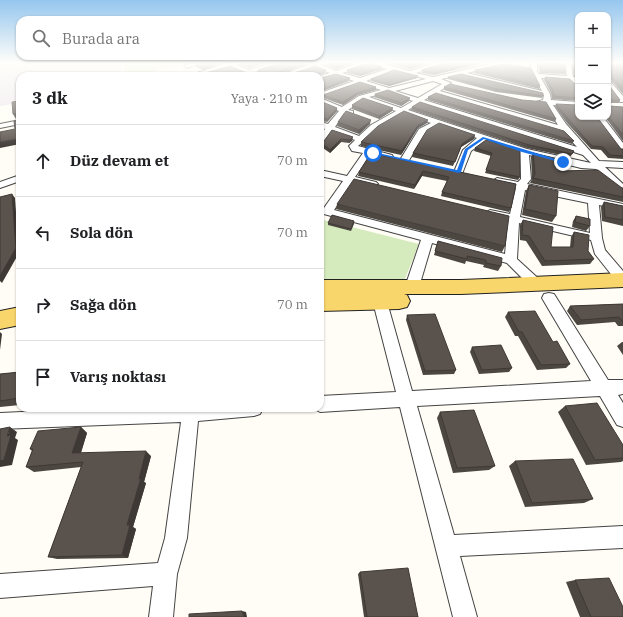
<!DOCTYPE html>
<html lang="tr">
<meta charset="utf-8">
<style>
body{margin:0;font-family:"IBM Plex Serif",serif;background:#f2f2f2;color:#202124}
.controls{position:absolute;right:12px;top:12px;display:grid;overflow:hidden;border-radius:8px;box-shadow:0 1px 3px #0004}
.controls button{width:36px;height:36px;display:grid;place-items:center;padding:0;border:0;border-bottom:1px solid #e0e0e0;background:#fff;color:#202124;font:20px sans-serif}
.stop{position:absolute;width:12px;height:12px;margin:-9px;border:3px solid #1a73e8;border-radius:50%;background:#fff}
.stop.end{background:#1a73e8;border-color:#fff;box-shadow:0 1px 4px #0008}
.list{margin:0;padding:0;list-style:none}
h2{display:flex;justify-content:space-between;align-items:center;height:52px;margin:0;padding:0 16px;font-size:17px}
h2 small{font-size:13px;font-weight:400;color:#757577}
.list li{display:grid;grid-template-columns:26px 1fr auto;gap:12px;align-items:center;box-sizing:border-box;height:72px;padding:0 16px;border-top:1px solid #e0e0e0}
.list b{display:block;font-size:15px;white-space:nowrap}
.list em{font-size:13px;font-style:normal;color:#757577}
.icon{flex:none;width:22px;height:22px;fill:none;stroke:currentColor;stroke-width:2;stroke-linecap:round;stroke-linejoin:round}
.map{position:relative;flex:none;width:623px;height:617px;overflow:hidden}
.search{position:absolute;background:#fff;box-shadow:0 1px 3px #0004;left:16px;top:16px;width:308px;height:44px;display:flex;align-items:center;gap:10px;box-sizing:border-box;padding:0 14px;border-radius:12px;color:#757577;font-size:15px}
.panel{position:absolute;background:#fff;box-shadow:0 1px 3px #0004;left:16px;top:72px;width:308px;height:340px;border-radius:12px}
.map>svg:first-child{display:block}
</style>
<div class="map">
<svg width="623" height="617" viewBox="0 0 623 617">
<rect width="100%" height="100%" fill="#fffdf5"/>
<polygon fill="#eee6ef" points="0,62 121,62 121,76 20,76 20,103 0,106"/>
<g fill="#d5ebbd">
<polygon points="124,62 191,62 136,76 125,76"/>
<polygon points="320,219 419,244 404,281 320,283"/>
</g>
<g fill="none" stroke-linecap="round" stroke-linejoin="round">
<g stroke="#444" stroke-width="2">
<g id="minor">
<polygon points="194,62 205,62 187,68 184,66"/>
<polygon points="243,62 236,65 249,70 276,62 287,62 255,72 261,76 253,76 230,67 198,76 188,76 227,63"/>
<path d="M302,62l15,1 19,8 25,-9h16l33,9 29,-9h11l-34,11 17,4 66,-15h12l-44,11 75,18 -11,-20v-9h6v9l2,3 28,2 -3,-14h6l3,15h5v4h-1l1,4h-4l-5,-5 -28,-2 9,16 1,6 27,2v4l-25,-1 13,19 33,37 24,1v6l-18,-1 18,17v8l-4,-1 -23,-22 -15,-1 -52,-13 2,24 -4,5 96,20v6l-24,-5 3,33 3,12 18,21v14l-5,-2 -23,-29 -4,-14 -72,-17 -2,36 24,22 2,3 -2,3 -5,2 -5,-2 -24,-24 -75,-20 -13,44 -2,3 -5,2 -5,-2 -2,-3 16,-47 -101,-27v-6l4,1 19,-27 -23,-5v-6l27,6 16,-23 -11,-2 -3,-5 6,-6 -24,-9 -8,12 -3,1v-9l5,-6 -5,-2v-5l8,2 11,-13 -19,-8v-5l22,9 17,-11 22,-6 -21,-7 -40,14v-4l34,-12 -18,-6 -16,5v-4l10,-3 -15,-6 -27,9h-10l31,-11zM369,64l18,5 -27,9 -18,-5zM394,70l32,9 -37,9 -23,-7zM460,75l84,20 -1,5 -7,2 9,2 13,21 -118,-34 11,-8 -10,-4zM433,81l9,3 -24,14 -23,-7zM388,92l25,9 -12,7 -32,-11zM435,94l128,38 14,15 -153,-47zM362,100l34,11 -25,14 -12,11 -24,-9 9,-14 9,2v-4l-5,-1zM419,103l164,52 8,8 -64,-14 -119,-39zM403,113l28,10 -12,6 -19,31 2,2h6l17,-29 13,-8 39,13 -14,12 -9,22 2,2h6l9,-23 14,-10 35,11 1,27 -3,3 -21,-4 -5,3 2,2 22,5 -6,26 -20,-4 -5,3 1,2 22,6 -3,33 -171,-44 18,-27 21,4 3,-1 2,-2 -2,-2 -21,-5 15,-22 19,5 4,-3 -1,-2 -34,-9 19,-17zM525,190l63,13 2,30 -70,-16z"/>
<polygon points="608,80 610,81 623,96 623,102 620,102 608,86"/>
<polygon points="595,117 603,117 623,143 623,152 620,151"/>
<polygon points="20,120 20,124 0,128 0,124"/>
<polygon points="20,175 20,181 0,188 0,182"/>
<polygon points="549,293 554,294 608,380 623,380 623,394 618,395 623,403 623,427 617,425 600,396 417,406 454,535 623,526 623,548 460,556 477,617 453,617 400,407 320,412 313,408 320,408 320,396 396,392 373,302 375,298 380,297 385,298 387,302 412,391 591,381 542,298 544,294"/>
<polygon points="111,408 263,408 260,414 254,416 198,421 187,538 177,574 173,617 149,617 153,586 0,598 0,574 158,563 165,538 181,422 0,429 0,413"/>
</g>
</g>
<g stroke="#222" stroke-width="2">
<g id="primary">
<polygon points="623,273 623,287 461,294 404,294 407,295 410,301 407,307 399,309 320,311 320,280 461,280"/>
<polygon points="20,307 20,325 0,329 0,311"/>
</g>
</g>
<use href="#minor" fill="#fff" fill-rule="evenodd"/>
<use href="#primary" fill="#f9d66b" fill-rule="evenodd"/>
</g>
<g fill="#4d4742">
<polygon points="200,62 224,62 203,70 196,67 195,64"/>
<polygon points="240,62 270,62 249,68 240,65"/>
<polygon points="319,62 356,62 336,69"/>
<polygon points="384,62 433,62 410,69"/>
<polygon points="447,62 488,62 433,75 422,73 422,70"/>
<polygon points="520,62 530,62 530,64"/>
<polygon points="537,62 565,62 566,72 565,74 540,73"/>
<polygon points="571,62 578,62 578,77 574,76"/>
<polygon points="608,62 623,62 623,94 611,80 609,79 608,84 620,100 619,103 609,103 609,106 623,107 623,141 605,117 608,117"/>
<polygon points="305,65 278,74 288,75 326,70 325,73 319,75 252,75 261,75 258,72 258,70"/>
<polygon points="382,69 360,76 347,73 347,70"/>
<polygon points="475,70 540,86 539,89 474,73"/>
<polygon points="418,76 417,78 389,86 371,81 371,79"/>
<polygon points="448,77 543,96 542,98 496,92 448,79"/>
<polygon points="545,77 575,84 578,83 578,101 552,99 551,93 544,80"/>
<polygon points="444,87 522,100 556,119 555,122 444,90"/>
<polygon points="376,90 358,95 343,105 323,98 323,95"/>
<polygon points="375,94 409,101 401,106 374,97"/>
<polygon points="428,97 574,141 572,144 428,100"/>
<polygon points="320,101 337,111 327,122 320,121"/>
<polygon points="556,104 621,149 623,149 623,159 608,158 601,150 591,149 567,123 555,107"/>
<polygon points="352,105 393,108 392,111 379,119 352,109"/>
<polygon points="412,107 573,153 570,157 527,148 411,110"/>
<polygon points="338,122 370,124 359,134 337,126"/>
<polygon points="427,123 418,128 401,155 361,146 361,142"/>
<polygon points="332,130 352,141 349,143 341,142 330,153 320,146 320,142 324,141"/>
<polygon points="475,135 474,139 461,147 453,166 412,157 413,153"/>
<polygon points="486,140 520,177 518,180 485,173 491,156 474,151 475,148"/>
<polygon points="371,153 516,184 511,208 509,212 441,196 442,192 447,181 422,176 414,189 358,176 359,172"/>
<polygon points="533,153 567,161 560,171 623,188 623,202 530,183 532,179 531,157"/>
<polygon points="529,185 556,216 552,222 522,215 526,191"/>
<polygon points="604,202 623,206 623,226 602,221 601,207"/>
<polygon points="337,204 505,246 502,252 336,209"/>
<polygon points="576,216 590,226 586,231 572,227 573,221"/>
<polygon points="523,220 551,247 570,247 571,237 574,232 594,259 590,264 542,266 526,241 520,240 520,225"/>
<polygon points="354,221 354,224 351,231 328,225 328,223"/>
<polygon points="438,241 501,266 498,271 483,267 484,265 466,261 465,264 434,255"/>
<polygon points="623,304 623,326 618,326 615,322 577,325 567,311 570,306"/>
<polygon points="508,312 553,342 570,364 566,368 537,370 518,336 515,336 505,317"/>
<polygon points="407,315 456,370 454,374 423,375 406,320"/>
<polygon points="622,342 623,342 623,355 617,346"/>
<polygon points="472,347 512,368 509,372 479,374 470,352"/>
<polygon points="20,372 20,405 0,407 0,374"/>
<polygon points="565,406 623,445 623,461 621,462 586,465 558,412"/>
<polygon points="440,412 495,466 489,470 453,473 437,418"/>
<polygon points="81,427 87,433 81,453 151,456 144,482 146,483 133,527 136,529 128,558 57,559 48,557 81,467 34,472 26,467 32,451 30,449"/>
<polygon points="515,461 593,499 584,503 525,507 509,466"/>
<polygon points="360,572 418,617 364,617 358,574"/>
<polygon points="575,580 623,617 580,617 566,582"/>
</g>
<g fill="#3f3936">
<polygon points="216,62 224,62 203,70 202,67"/>
<polygon points="261,62 270,62 249,68 249,66"/>
<polygon points="305,62 305,65 278,75 277,76 277,72"/>
<polygon points="349,62 356,62 336,69 336,67"/>
<polygon points="425,62 433,62 410,69 410,67"/>
<polygon points="478,62 488,62 433,75 434,73"/>
<polygon points="382,67 382,69 360,76 360,74"/>
<polygon points="326,70 325,73 319,75 319,72"/>
<polygon points="418,76 417,78 389,86 389,85"/>
<polygon points="350,78 349,81 320,92 320,89"/>
<polygon points="376,87 376,90 358,95 343,105 343,102 358,92"/>
<polygon points="410,98 409,101 401,106 401,103"/>
<polygon points="337,108 337,111 327,122 328,119"/>
<polygon points="393,108 392,111 379,119 379,116"/>
<polygon points="17,113 20,119 16,119 13,114"/>
<polygon points="371,120 370,124 359,134 359,130"/>
<polygon points="428,120 427,123 418,128 401,155 402,151 418,125"/>
<polygon points="323,127 323,130 320,133 320,130"/>
<polygon points="475,135 474,139 461,147 453,166 462,144"/>
<polygon points="353,137 352,141 349,143 350,140"/>
<polygon points="17,139 20,144 0,148 0,142"/>
<polygon points="341,139 341,142 330,153 330,150"/>
<polygon points="17,145 20,145 20,149"/>
<polygon points="423,171 422,176 414,189 415,185"/>
<polygon points="12,194 15,198 19,253 2,283 0,281 0,276"/>
<polygon points="0,332 2,334 0,350"/>
<polygon points="10,427 17,432 15,438 18,440 12,465 0,467 0,461"/>
<polygon points="81,427 87,433 79,458 72,453"/>
<polygon points="146,451 151,456 144,482 146,483 133,527 136,529 128,558 122,555 127,525"/>
<polygon points="242,611 246,612 247,617 244,617"/>
</g>
<g fill="#5a524d" stroke="#3f3936">
<polygon points="200,62 216,62 202,67 195,64"/>
<polygon points="240,62 261,62 249,66"/>
<polygon points="283,62 305,62 277,72 277,74 288,75 315,66 326,70 319,72 319,76 195,76 230,66 252,75 261,75 262,73 258,70"/>
<polygon points="325,62 349,62 336,67"/>
<polygon points="394,62 425,62 410,67"/>
<polygon points="447,62 478,62 434,73 422,70"/>
<polygon points="539,62 565,62 566,72 541,70"/>
<polygon points="572,62 578,62 578,74 575,73"/>
<polygon points="608,62 623,62 623,89 613,77 609,76 608,84 620,100 609,100 609,106 623,107 623,135 608,116"/>
<polygon points="369,63 382,67 360,74 347,70"/>
<polygon points="505,64 531,68 540,86 475,70"/>
<polygon points="394,70 418,76 389,85 371,79"/>
<polygon points="336,74 350,78 320,89 320,78"/>
<polygon points="461,74 543,93 543,96 497,89 448,77"/>
<polygon points="545,77 570,79 575,84 578,83 578,98 554,96 553,90"/>
<polygon points="360,82 376,87 358,92 343,102 323,95"/>
<polygon points="450,84 522,100 546,102 556,119 444,87"/>
<polygon points="388,90 410,98 401,103 375,94"/>
<polygon points="436,93 564,131 574,141 428,97"/>
<polygon points="363,98 393,108 379,116 352,105"/>
<polygon points="20,101 20,145 17,145 17,139 0,142 0,132 15,129 14,121 18,120 19,115 17,113 13,114 12,102"/>
<polygon points="320,101 337,108 328,119 320,118"/>
<polygon points="420,102 574,151 572,154 529,145 412,107"/>
<polygon points="556,104 578,105 578,117 597,117 621,149 623,149 623,156 610,155 603,147 592,146 569,120"/>
<polygon points="346,111 371,120 359,130 338,122"/>
<polygon points="404,111 428,120 418,125 402,151 361,142 378,126"/>
<polygon points="439,123 475,135 462,144 455,162 413,153 427,130"/>
<polygon points="320,125 323,127 320,130"/>
<polygon points="332,130 353,137 350,140 341,139 330,150 320,142 324,141"/>
<polygon points="486,140 520,150 520,177 486,170 492,153 475,148"/>
<polygon points="371,153 516,184 511,208 442,192 449,177 423,171 415,185 359,172"/>
<polygon points="533,153 567,161 559,171 598,170 622,188 623,188 623,197 533,178 535,174"/>
<polygon points="354,179 509,216 505,246 337,204"/>
<polygon points="529,185 558,191 556,216 525,209"/>
<polygon points="12,194 16,248 0,276 0,197"/>
<polygon points="604,202 623,206 623,220 605,217"/>
<polygon points="332,215 354,221 351,229 328,223"/>
<polygon points="576,216 590,219 590,226 575,222"/>
<polygon points="523,220 553,227 551,247 573,247 574,232 589,235 588,251 594,259 545,261 529,236 522,235"/>
<polygon points="438,241 502,258 501,266 486,263 486,260 467,256 467,259 435,251"/>
<polygon points="623,304 623,322 619,317 581,320 570,306"/>
<polygon points="535,311 553,342 557,341 570,364 541,365 522,332 519,332 508,312"/>
<polygon points="435,314 456,370 425,371 407,315"/>
<polygon points="501,345 512,368 482,370 472,347"/>
<polygon points="20,372 20,398 0,401 0,374"/>
<polygon points="597,403 623,445 623,458 595,460 565,406"/>
<polygon points="474,410 495,466 457,468 440,412"/>
<polygon points="10,427 7,436 11,435 4,460 0,461 0,429"/>
<polygon points="81,427 72,453 146,451 139,479 141,478 127,525 130,525 122,555 48,557 83,462 26,467 33,449 30,449 38,431"/>
<polygon points="573,459 593,499 532,503 515,461"/>
<polygon points="408,568 418,617 367,617 360,572"/>
<polygon points="609,578 623,607 623,617 591,617 575,580"/>
<polygon points="242,611 244,617 189,617 189,614"/>
</g>
<linearGradient id="sky" x2="0" y2="1"><stop stop-color="#95c6ee"/><stop offset="0.42" stop-color="#fffefa"/><stop offset="1" stop-color="#fffefa" stop-opacity="0"/></linearGradient>
<rect width="623" height="149" fill="url(#sky)"/>
<polygon fill="#1a73e8" points="483,137 566,162 563,163 522,152 484,139 468,150 461,172 459,173 371,153 373,152 457,170 465,149"/>
</svg>
<div class="controls">
<button>+</button>
<button>−</button>
<button><svg class="icon" aria-label="layers" viewBox="0 0 24 24"><path d="M12 4l9 5-9 5-9-5zM3 14l9 5 9-5"/></svg></button>
</div>
<div class="stop" style="left:373px;top:153px"></div>
<div class="stop end" style="left:563px;top:162px"></div>
<div class="search"><svg class="icon" aria-label="search" viewBox="0 0 24 24"><circle cx="10" cy="10" r="6"/><path d="M15 15l6 6"/></svg>Burada ara</div>
<section class="panel">
<h2>3 dk<small>Yaya · 210 m</small></h2>
<ul class="list">
<li><svg class="icon" aria-label="ahead" viewBox="0 0 24 24"><path d="M12 20V5M6 11l6-6 6 6"/></svg><div><b>Düz devam et</b></div><em>70 m</em></li>
<li><svg class="icon" aria-label="left" viewBox="0 0 24 24"><path d="M17 20v-9H6M10 6l-5 5 5 5"/></svg><div><b>Sola dön</b></div><em>70 m</em></li>
<li><svg class="icon" aria-label="right" viewBox="0 0 24 24"><path d="M7 20v-9h11M14 6l5 5-5 5"/></svg><div><b>Sağa dön</b></div><em>70 m</em></li>
<li><svg class="icon" aria-label="arrive" viewBox="0 0 24 24"><path d="M6 21V4h12l-3 4 3 4H6"/></svg><div><b>Varış noktası</b></div></li>
</ul>
</section>
</div>
